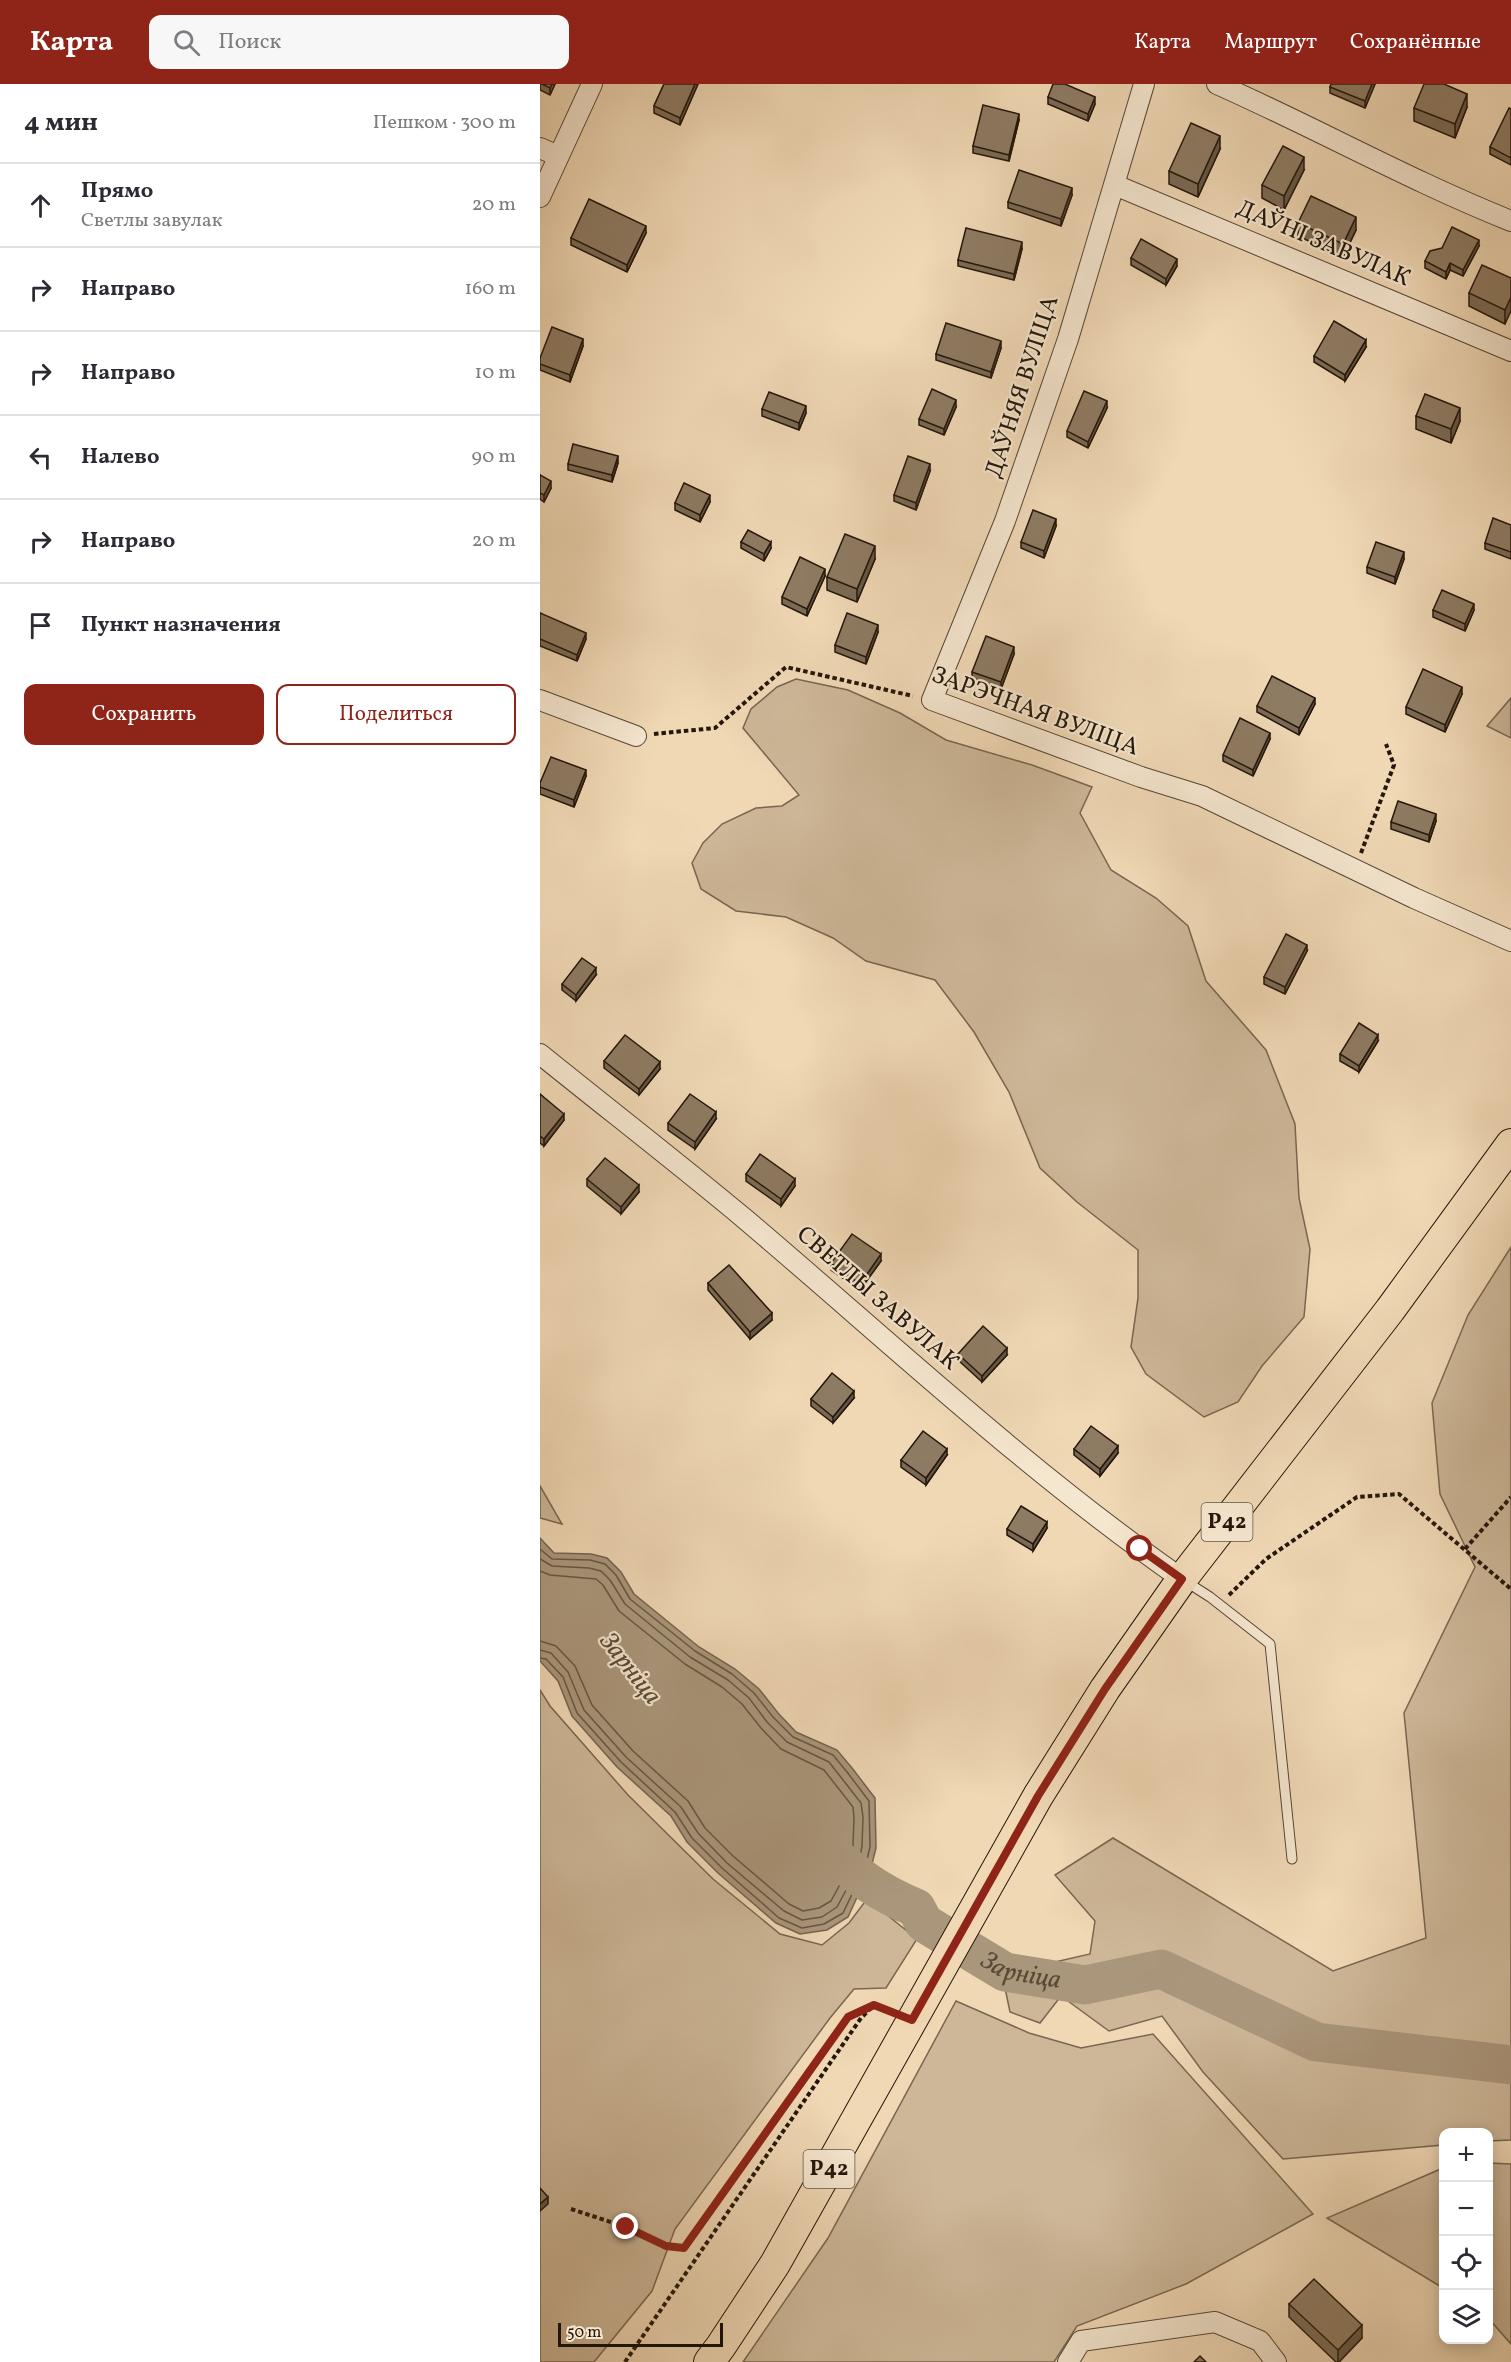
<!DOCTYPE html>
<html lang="ru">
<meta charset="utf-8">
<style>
body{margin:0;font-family:Vollkorn,serif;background:#f7f7f7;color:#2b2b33}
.controls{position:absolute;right:18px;bottom:18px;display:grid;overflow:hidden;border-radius:12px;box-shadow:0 3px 15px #0003}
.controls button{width:54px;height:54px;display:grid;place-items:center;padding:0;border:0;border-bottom:2px solid #e1e1e2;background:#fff;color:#2b2b33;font:30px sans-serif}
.scale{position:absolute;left:18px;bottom:15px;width:165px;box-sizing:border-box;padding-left:6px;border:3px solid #23160a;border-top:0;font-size:16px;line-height:21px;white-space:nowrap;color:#23160a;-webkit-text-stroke:4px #f5e6cf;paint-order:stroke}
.stop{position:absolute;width:18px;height:18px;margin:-14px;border:4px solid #8f2418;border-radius:50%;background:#fff}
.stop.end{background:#8f2418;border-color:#fff;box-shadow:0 2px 6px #0008}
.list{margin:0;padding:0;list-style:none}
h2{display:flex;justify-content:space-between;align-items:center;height:78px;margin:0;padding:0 24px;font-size:26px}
h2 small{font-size:20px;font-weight:400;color:#7c7c81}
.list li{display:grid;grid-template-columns:39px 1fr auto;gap:18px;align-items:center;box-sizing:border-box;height:84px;padding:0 24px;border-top:2px solid #e1e1e2}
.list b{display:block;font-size:22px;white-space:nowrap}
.list p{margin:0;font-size:20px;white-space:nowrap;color:#7c7c81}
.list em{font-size:20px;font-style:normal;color:#7c7c81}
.actions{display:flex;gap:12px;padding:18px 24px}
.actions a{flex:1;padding:14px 0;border:2px solid #8f2418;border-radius:12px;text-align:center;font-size:21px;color:#8f2418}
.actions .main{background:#8f2418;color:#fff}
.icon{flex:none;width:33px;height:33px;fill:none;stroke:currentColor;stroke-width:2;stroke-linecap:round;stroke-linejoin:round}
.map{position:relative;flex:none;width:971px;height:2278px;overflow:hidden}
header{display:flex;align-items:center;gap:36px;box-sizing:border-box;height:84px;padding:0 30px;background:#8f2418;color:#fff}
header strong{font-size:28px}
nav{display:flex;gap:33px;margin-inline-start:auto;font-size:21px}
.search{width:420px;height:54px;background:#f7f7f7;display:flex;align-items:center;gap:15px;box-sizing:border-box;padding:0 21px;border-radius:12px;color:#7c7c81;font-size:22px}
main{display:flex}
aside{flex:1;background:#fff}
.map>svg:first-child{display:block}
</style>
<header>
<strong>Карта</strong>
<div class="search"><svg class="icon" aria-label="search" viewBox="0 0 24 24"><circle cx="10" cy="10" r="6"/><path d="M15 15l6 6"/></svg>Поиск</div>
<nav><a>Карта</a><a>Маршрут</a><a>Сохранённые</a></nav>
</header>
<main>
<aside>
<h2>4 мин<small>Пешком · 300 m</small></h2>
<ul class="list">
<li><svg class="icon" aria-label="ahead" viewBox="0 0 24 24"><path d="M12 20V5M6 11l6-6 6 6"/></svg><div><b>Прямо</b><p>Светлы завулак</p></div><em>20 m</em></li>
<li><svg class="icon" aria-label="right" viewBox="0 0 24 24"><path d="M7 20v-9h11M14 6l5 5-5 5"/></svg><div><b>Направо</b></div><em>160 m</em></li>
<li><svg class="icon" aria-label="right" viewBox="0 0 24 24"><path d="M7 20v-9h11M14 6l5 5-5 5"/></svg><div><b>Направо</b></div><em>10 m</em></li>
<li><svg class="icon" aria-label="left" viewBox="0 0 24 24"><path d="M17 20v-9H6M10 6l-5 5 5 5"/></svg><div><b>Налево</b></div><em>90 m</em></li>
<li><svg class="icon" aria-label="right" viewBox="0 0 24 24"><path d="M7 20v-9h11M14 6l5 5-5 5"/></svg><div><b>Направо</b></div><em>20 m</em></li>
<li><svg class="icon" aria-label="arrive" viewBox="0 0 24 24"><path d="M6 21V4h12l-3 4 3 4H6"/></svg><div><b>Пункт назначения</b></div></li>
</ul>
<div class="actions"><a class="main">Сохранить</a><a>Поделиться</a></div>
</aside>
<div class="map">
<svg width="971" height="2278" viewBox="0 0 971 2278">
<rect width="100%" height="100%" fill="#f0d8b5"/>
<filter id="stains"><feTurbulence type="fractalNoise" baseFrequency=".00333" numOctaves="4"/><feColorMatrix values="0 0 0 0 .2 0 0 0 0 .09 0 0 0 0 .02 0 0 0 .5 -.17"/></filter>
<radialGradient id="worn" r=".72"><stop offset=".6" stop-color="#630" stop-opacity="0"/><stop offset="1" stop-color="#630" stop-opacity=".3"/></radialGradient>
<g fill="#cdb798" stroke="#786651" stroke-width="1.5">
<polygon points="256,595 308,606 360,629 406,656 492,681 552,703 540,729 571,786 616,814 648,842 666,897 726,966 755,1040 759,1114 770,1165 764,1233 722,1282 698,1318 664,1333 606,1290 591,1263 598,1214 598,1166 537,1118 500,1084 469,1008 434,948 395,896 326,877 293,854 246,833 196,827 161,805 152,779 163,759 182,740 216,724 242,722 259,711 203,644 211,625 237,603"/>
<polygon points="971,614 971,654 947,642"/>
<polygon points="971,1163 971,2056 949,2057 948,2048 904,2048 903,2061 743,2075 663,1988 622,1932 569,1947 521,1912 500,1939 470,1928 465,1904 489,1884 550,1870 555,1837 515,1791 573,1754 793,1887 886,1854 864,1629 935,1483 900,1410 892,1319 928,1231"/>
<polygon points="0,1402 22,1440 0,1434"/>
<polygon points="0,1606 10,1622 88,1711 173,1795 240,1850 282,1861 309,1839 327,1815 377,1855 346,1904 314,1905 290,1934 135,2145 112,2207 54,2278 0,2278"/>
<polygon points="416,1917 489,1949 541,1964 613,1950 773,2130 646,2200 537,2242 514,2278 203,2278 288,2154"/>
<polygon points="948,2079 971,2080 971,2260 949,2235"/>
<polygon points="903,2084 903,2204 787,2134"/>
</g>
<polygon fill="#aa967b" stroke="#74634e" stroke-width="1.5" points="0,1454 14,1469 51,1470 67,1474 81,1488 94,1510 159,1563 195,1585 219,1605 238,1629 256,1648 297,1666 312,1684 335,1714 336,1764 327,1800 319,1809 308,1833 287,1846 260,1850 236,1839 178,1789 147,1758 131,1732 77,1683 32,1632 18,1597 0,1577"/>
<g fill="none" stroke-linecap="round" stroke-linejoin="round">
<g stroke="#665642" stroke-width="1.5">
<polyline points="0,1465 12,1475 50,1476 65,1480 76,1491 90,1515 155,1567 192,1590 214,1609 233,1633 253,1653 293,1671 307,1688 329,1717 330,1763 322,1796 314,1806 303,1829 284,1840 262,1844 239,1834 182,1784 152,1754 135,1728 81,1678 37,1629 23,1593 6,1575 0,1574"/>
<polyline points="0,1475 12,1482 49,1484 61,1487 70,1496 85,1520 150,1573 188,1596 209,1614 227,1638 247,1658 289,1678 321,1719 323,1733 322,1762 318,1784 297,1823 282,1833 262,1836 244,1827 187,1779 158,1749 141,1723 86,1673 44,1626 28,1588 11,1569 0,1566"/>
<polyline points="0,1487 10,1491 56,1495 63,1501 79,1527 145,1580 182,1603 202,1620 221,1644 241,1665 284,1686 313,1723 314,1734 313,1762 310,1782 291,1817 279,1824 263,1827 249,1820 193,1772 165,1744 148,1717 93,1667 52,1621 35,1582 16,1562 0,1557"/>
</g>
<path stroke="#aa967b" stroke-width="39" id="s1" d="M287,1766c32,27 50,42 89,58l8,15 81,49 80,13 76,-16 155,73 195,23"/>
<g stroke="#564635" stroke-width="11">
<polyline id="lane" points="645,1497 670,1513 730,1560 752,1775"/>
</g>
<g stroke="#564635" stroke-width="22">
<g id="street">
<polyline points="604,0 528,255 465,437 392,616 601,693 662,712 874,814 971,857"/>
<path d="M677,0c99,44 194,97 294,137"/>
<polyline points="0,64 18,72"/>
<polyline points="575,101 971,267"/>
<polyline points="0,113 52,0"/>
<polyline points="0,616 96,652"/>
<path d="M0,970c68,55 138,109 205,165 144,122 282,252 437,360"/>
<polyline points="528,2278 541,2257 675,2238 720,2257 736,2278"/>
</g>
</g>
<g stroke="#23160a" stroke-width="32">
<polyline id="primary" points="169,2278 181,2262 235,2180 498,1712 565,1605 642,1495 850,1226 971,1060"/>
</g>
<g stroke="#23160a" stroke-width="4" stroke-dasharray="4.5 3" stroke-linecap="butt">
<polyline points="114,650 175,644 246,583 373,612"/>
<polyline points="821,769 854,681 846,660"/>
<polyline points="925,1465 971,1413"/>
<polyline points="689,1511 726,1475 817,1413 859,1410 971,1505"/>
<polyline points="31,2125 86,2143 126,2162 144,2164 308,1933 334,1921 349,1927"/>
<polyline points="85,2278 321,1934 331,1924"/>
</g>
<use href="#lane" stroke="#f5e6cf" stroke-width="9"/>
<use href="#street" stroke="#f5e6cf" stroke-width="20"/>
<use href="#primary" stroke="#f0d8b5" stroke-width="30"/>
</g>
<g fill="#7a6a55" stroke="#23160a" stroke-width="1.5">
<polygon points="0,0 15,0 10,11 0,6"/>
<polygon points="124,0 158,0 140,41 114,29 114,22"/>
<polygon points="791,0 835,0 825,24 790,9 790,3"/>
<polygon points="508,13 555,20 548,37 508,20"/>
<polygon points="927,23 915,54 874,37 874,24"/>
<polygon points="971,25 971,81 950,70 950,63"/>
<polygon points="479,36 469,77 433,69 433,62"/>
<polygon points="680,65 658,113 629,100 629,87"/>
<polygon points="764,86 744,126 722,114 722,101"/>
<polygon points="532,111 521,142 468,124 468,118"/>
<polygon points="758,139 816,146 803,173 758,152"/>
<polygon points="106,149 87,188 31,161 31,154"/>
<polygon points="939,162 923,192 910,186 906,195 885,184 885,177"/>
<polygon points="482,165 474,196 418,182 418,176"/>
<polygon points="591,174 637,182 626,201 591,181"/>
<polygon points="971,194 965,240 929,222 929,209"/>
<polygon points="43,262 30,298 0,286 0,274"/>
<polygon points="826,263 805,297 774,278 774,272"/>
<polygon points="461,264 451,294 396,276 396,270"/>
<polygon points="416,323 404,351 379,341 379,335"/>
<polygon points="567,324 548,364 527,353 527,347"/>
<polygon points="222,325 266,329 259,346 222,332"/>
<polygon points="876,332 920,337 911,359 876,345"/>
<polygon points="78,379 72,398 28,386 28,380"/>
<polygon points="390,387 376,426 354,417 354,411"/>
<polygon points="0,391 11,404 4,418 0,415"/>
<polygon points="170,418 160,438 135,426 135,419"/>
<polygon points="971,441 971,475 945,465 945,459"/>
<polygon points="516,442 504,474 481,464 481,458"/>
<polygon points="201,458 231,464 224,477 201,464"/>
<polygon points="335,475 317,518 287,506 287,493"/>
<polygon points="864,475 855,500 827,489 827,483"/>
<polygon points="285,492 267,532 242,520 242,513"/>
<polygon points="893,526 934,526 925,547 893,533"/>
<polygon points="0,529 46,555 37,577 0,562"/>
<polygon points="338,548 326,580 295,568 295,561"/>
<polygon points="474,570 461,605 432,594 432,588"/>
<polygon points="922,610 905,648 866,630 866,623"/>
<polygon points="775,620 759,651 717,628 717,622"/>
<polygon points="730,655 713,692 683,677 683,671"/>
<polygon points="46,692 34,723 0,710 0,699"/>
<polygon points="896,737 889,758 851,745 851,738"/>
<polygon points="767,867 745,910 724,900 724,893"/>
<polygon points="56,891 36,917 22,906 22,900"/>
<polygon points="838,957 819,988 800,977 800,970"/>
<polygon points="64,977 120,985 99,1011 64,984"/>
<polygon points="0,1010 24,1036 4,1062 0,1059"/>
<polygon points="176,1035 155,1065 128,1046 128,1039"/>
<polygon points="206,1090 255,1102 241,1122 206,1097"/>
<polygon points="47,1095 99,1108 81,1130 47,1102"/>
<polygon points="341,1177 320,1206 291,1186 291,1179"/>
<polygon points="168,1199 232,1236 210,1255 168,1206"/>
<polygon points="418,1270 467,1271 442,1298 418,1276"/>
<polygon points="314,1314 293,1339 271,1322 271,1315"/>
<polygon points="534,1365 578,1369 560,1392 534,1371"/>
<polygon points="407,1371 386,1401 361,1383 361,1376"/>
<polygon points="507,1444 493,1467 467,1451 467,1445"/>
<polygon points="749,2220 822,2254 799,2278 796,2278 749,2233"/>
</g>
<g fill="#635645" stroke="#23160a" stroke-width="1.5">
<polygon points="12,0 15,0 10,11 10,4"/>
<polygon points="155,0 158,0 140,41 140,34"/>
<polygon points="832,0 835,0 825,24 825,17"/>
<polygon points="927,10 927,23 915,54 915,40"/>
<polygon points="555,13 555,20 548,37 548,30"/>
<polygon points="479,30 479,36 469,77 469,71"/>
<polygon points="680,52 680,65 658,113 658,100"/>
<polygon points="764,73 764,86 744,126 744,112"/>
<polygon points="532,104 532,111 521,142 521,135"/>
<polygon points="816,133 816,146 803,173 803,160"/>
<polygon points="106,142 106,149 87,188 87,181"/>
<polygon points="939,156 939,162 923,192 923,186"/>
<polygon points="482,158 482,165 474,196 474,190"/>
<polygon points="637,175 637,182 626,201 626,195"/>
<polygon points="910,179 910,186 906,195 906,188"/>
<polygon points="971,213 971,227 965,240 965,226"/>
<polygon points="43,255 43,262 30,298 30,291"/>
<polygon points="826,256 826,263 805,297 805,291"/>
<polygon points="461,257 461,264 451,294 451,288"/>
<polygon points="416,316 416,323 404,351 404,345"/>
<polygon points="567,317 567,324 548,364 548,358"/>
<polygon points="266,322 266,329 259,346 259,339"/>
<polygon points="920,324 920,337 911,359 911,345"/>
<polygon points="78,372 78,379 72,398 72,391"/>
<polygon points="390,380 390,387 376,426 376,419"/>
<polygon points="11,397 11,404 4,418 4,411"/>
<polygon points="170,411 170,418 160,438 160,431"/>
<polygon points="516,435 516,442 504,474 504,467"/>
<polygon points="231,458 231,464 224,477 224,470"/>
<polygon points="335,462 335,475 317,518 317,505"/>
<polygon points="864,468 864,475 855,500 855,493"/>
<polygon points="285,485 285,492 267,532 267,525"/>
<polygon points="934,520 934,526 925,547 925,540"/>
<polygon points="338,541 338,548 326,580 326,573"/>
<polygon points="46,549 46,555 37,577 37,571"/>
<polygon points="474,563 474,570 461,605 461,598"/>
<polygon points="922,603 922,610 905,648 905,641"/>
<polygon points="775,614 775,620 759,651 759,644"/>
<polygon points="730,649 730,655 713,692 713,686"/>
<polygon points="46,686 46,692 34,723 34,716"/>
<polygon points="896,730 896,737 889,758 889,751"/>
<polygon points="767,861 767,867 745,910 745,903"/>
<polygon points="56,884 56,891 36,917 36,911"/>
<polygon points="838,951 838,957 819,988 819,982"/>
<polygon points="120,978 120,985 99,1011 99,1005"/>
<polygon points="176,1028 176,1035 155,1065 155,1058"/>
<polygon points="24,1030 24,1036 4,1062 4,1055"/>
<polygon points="255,1095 255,1102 241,1122 241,1115"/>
<polygon points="99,1101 99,1108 81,1130 81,1123"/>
<polygon points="341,1170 341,1177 320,1206 320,1200"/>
<polygon points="232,1229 232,1236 210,1255 210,1248"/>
<polygon points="467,1264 467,1271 442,1298 442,1292"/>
<polygon points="314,1307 314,1314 293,1339 293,1333"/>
<polygon points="578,1362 578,1369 560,1392 560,1385"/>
<polygon points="407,1365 407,1371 386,1401 386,1394"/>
<polygon points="507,1438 507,1444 493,1467 493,1460"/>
<polygon points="8,2113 8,2120 0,2127 0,2120"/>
<polygon points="822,2241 822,2254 799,2278 798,2278 798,2266"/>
</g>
<g fill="#8e7b63" stroke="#23160a" stroke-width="1.5">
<polygon points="2,0 12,0 10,4"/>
<polygon points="124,0 155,0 140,34 114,22"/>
<polygon points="513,0 525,0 555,13 548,30 508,13"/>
<polygon points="791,0 832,0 825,17 790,3"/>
<polygon points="884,0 904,0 927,10 915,40 874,24"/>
<polygon points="443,21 479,30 469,71 433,62"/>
<polygon points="969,24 971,25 971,74 950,63"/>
<polygon points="651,39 680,52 658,100 629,87"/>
<polygon points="743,62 764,73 744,112 722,101"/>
<polygon points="479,86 532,104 521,135 468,118"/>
<polygon points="771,112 816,133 803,160 758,139"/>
<polygon points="49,115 106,142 87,181 31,154"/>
<polygon points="912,143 939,156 923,186 910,179 906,188 885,177 890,167 902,164"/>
<polygon points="426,144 482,158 474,190 418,176"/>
<polygon points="601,155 637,175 626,195 591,174"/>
<polygon points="942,181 971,194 971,213 965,226 929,209"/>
<polygon points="794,237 826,256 805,291 774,272"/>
<polygon points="406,239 461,257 451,288 396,270"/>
<polygon points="12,243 43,255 30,291 0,280 0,274"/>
<polygon points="392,305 416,316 404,345 379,335"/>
<polygon points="544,307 567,317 548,358 527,347"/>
<polygon points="229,308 266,322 259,339 222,325"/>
<polygon points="885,310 920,324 911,345 876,332"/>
<polygon points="33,360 78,372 72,391 28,380"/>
<polygon points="368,372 390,380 376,419 354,411"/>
<polygon points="0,391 11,397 4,411 0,409"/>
<polygon points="144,399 170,411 160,431 135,419"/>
<polygon points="493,426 516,435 504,467 481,458"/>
<polygon points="953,434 971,441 971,468 945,459"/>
<polygon points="208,446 231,458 224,470 201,458"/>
<polygon points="305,450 335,462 317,505 287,493"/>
<polygon points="836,458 864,468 855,493 827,483"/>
<polygon points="260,473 285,485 267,525 242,513"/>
<polygon points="902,506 934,520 925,540 893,526"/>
<polygon points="0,529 46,549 37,571 0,555"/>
<polygon points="307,529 338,541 326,573 295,561"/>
<polygon points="446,552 474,563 461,598 432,588"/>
<polygon points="883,585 922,603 905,641 866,623"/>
<polygon points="732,592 775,614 759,644 717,622"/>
<polygon points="700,634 730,649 713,686 683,671"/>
<polygon points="11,673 46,686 34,716 0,703 0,699"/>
<polygon points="858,717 896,730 889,751 851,738"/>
<polygon points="746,850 767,861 745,903 724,893"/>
<polygon points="42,874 56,884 36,911 22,900"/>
<polygon points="819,939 838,951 819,982 800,970"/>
<polygon points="85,951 120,978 99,1005 64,977"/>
<polygon points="0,1010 24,1030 4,1055 0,1052"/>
<polygon points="150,1010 176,1028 155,1058 128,1039"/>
<polygon points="220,1070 255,1095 241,1115 206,1090"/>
<polygon points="65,1074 99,1101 81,1123 47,1095"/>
<polygon points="312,1150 341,1170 320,1200 291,1179"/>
<polygon points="189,1181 232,1229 210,1248 168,1199"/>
<polygon points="443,1242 467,1264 442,1292 418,1270"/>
<polygon points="292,1289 314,1307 293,1333 271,1315"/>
<polygon points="551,1342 578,1362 560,1385 534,1365"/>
<polygon points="383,1347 407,1365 386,1394 361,1376"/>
<polygon points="481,1422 507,1438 493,1460 467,1445"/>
<polygon points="0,2104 8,2113 0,2120"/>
<polygon points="774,2195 822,2241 798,2266 749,2220"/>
<polygon points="660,2272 666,2278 654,2278"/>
</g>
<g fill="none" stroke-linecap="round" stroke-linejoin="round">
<polyline stroke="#8f2418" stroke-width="8" points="86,2143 126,2162 144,2164 308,1933 334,1921 372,1936 498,1712 565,1605 642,1495 600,1465"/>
</g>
<g text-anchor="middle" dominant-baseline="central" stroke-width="4.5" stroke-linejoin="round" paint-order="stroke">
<g fill="#f5e6cf" stroke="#625445" stroke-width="1.5">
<rect x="661.5" y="1419" width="51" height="38" rx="4.5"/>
<rect x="263.5" y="2066" width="51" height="38" rx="4.5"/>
</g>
<g font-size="22" font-weight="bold" fill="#23160a">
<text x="687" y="1438">Р42</text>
<text x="289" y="2085">Р42</text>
</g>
<g font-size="24" fill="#23160a" stroke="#f5e6cf">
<text transform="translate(783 160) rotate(23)">ДАЎНІ ЗАВУЛАК</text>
<text transform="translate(483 303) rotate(-72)">ДАЎНЯЯ ВУЛІЦА</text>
<text transform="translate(495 628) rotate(20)">ЗАРЭЧНАЯ ВУЛІЦА</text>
<text transform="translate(337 1215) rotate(41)">СВЕТЛЫ ЗАВУЛАК</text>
</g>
<g font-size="26" font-style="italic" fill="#594937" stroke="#f5e6cf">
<text transform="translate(90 1585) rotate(52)">Зарніца</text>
<text stroke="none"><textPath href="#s1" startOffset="234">Зарніца</textPath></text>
</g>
</g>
<rect width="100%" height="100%" filter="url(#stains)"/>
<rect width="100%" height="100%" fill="url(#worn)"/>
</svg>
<div class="controls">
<button>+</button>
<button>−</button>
<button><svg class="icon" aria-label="locate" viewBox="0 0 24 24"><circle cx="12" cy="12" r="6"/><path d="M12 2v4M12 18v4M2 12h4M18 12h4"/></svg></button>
<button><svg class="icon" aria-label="layers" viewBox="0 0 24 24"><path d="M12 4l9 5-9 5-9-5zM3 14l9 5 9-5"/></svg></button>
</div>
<div class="scale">50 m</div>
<div class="stop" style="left:600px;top:1465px"></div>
<div class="stop end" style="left:86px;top:2143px"></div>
</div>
</main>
